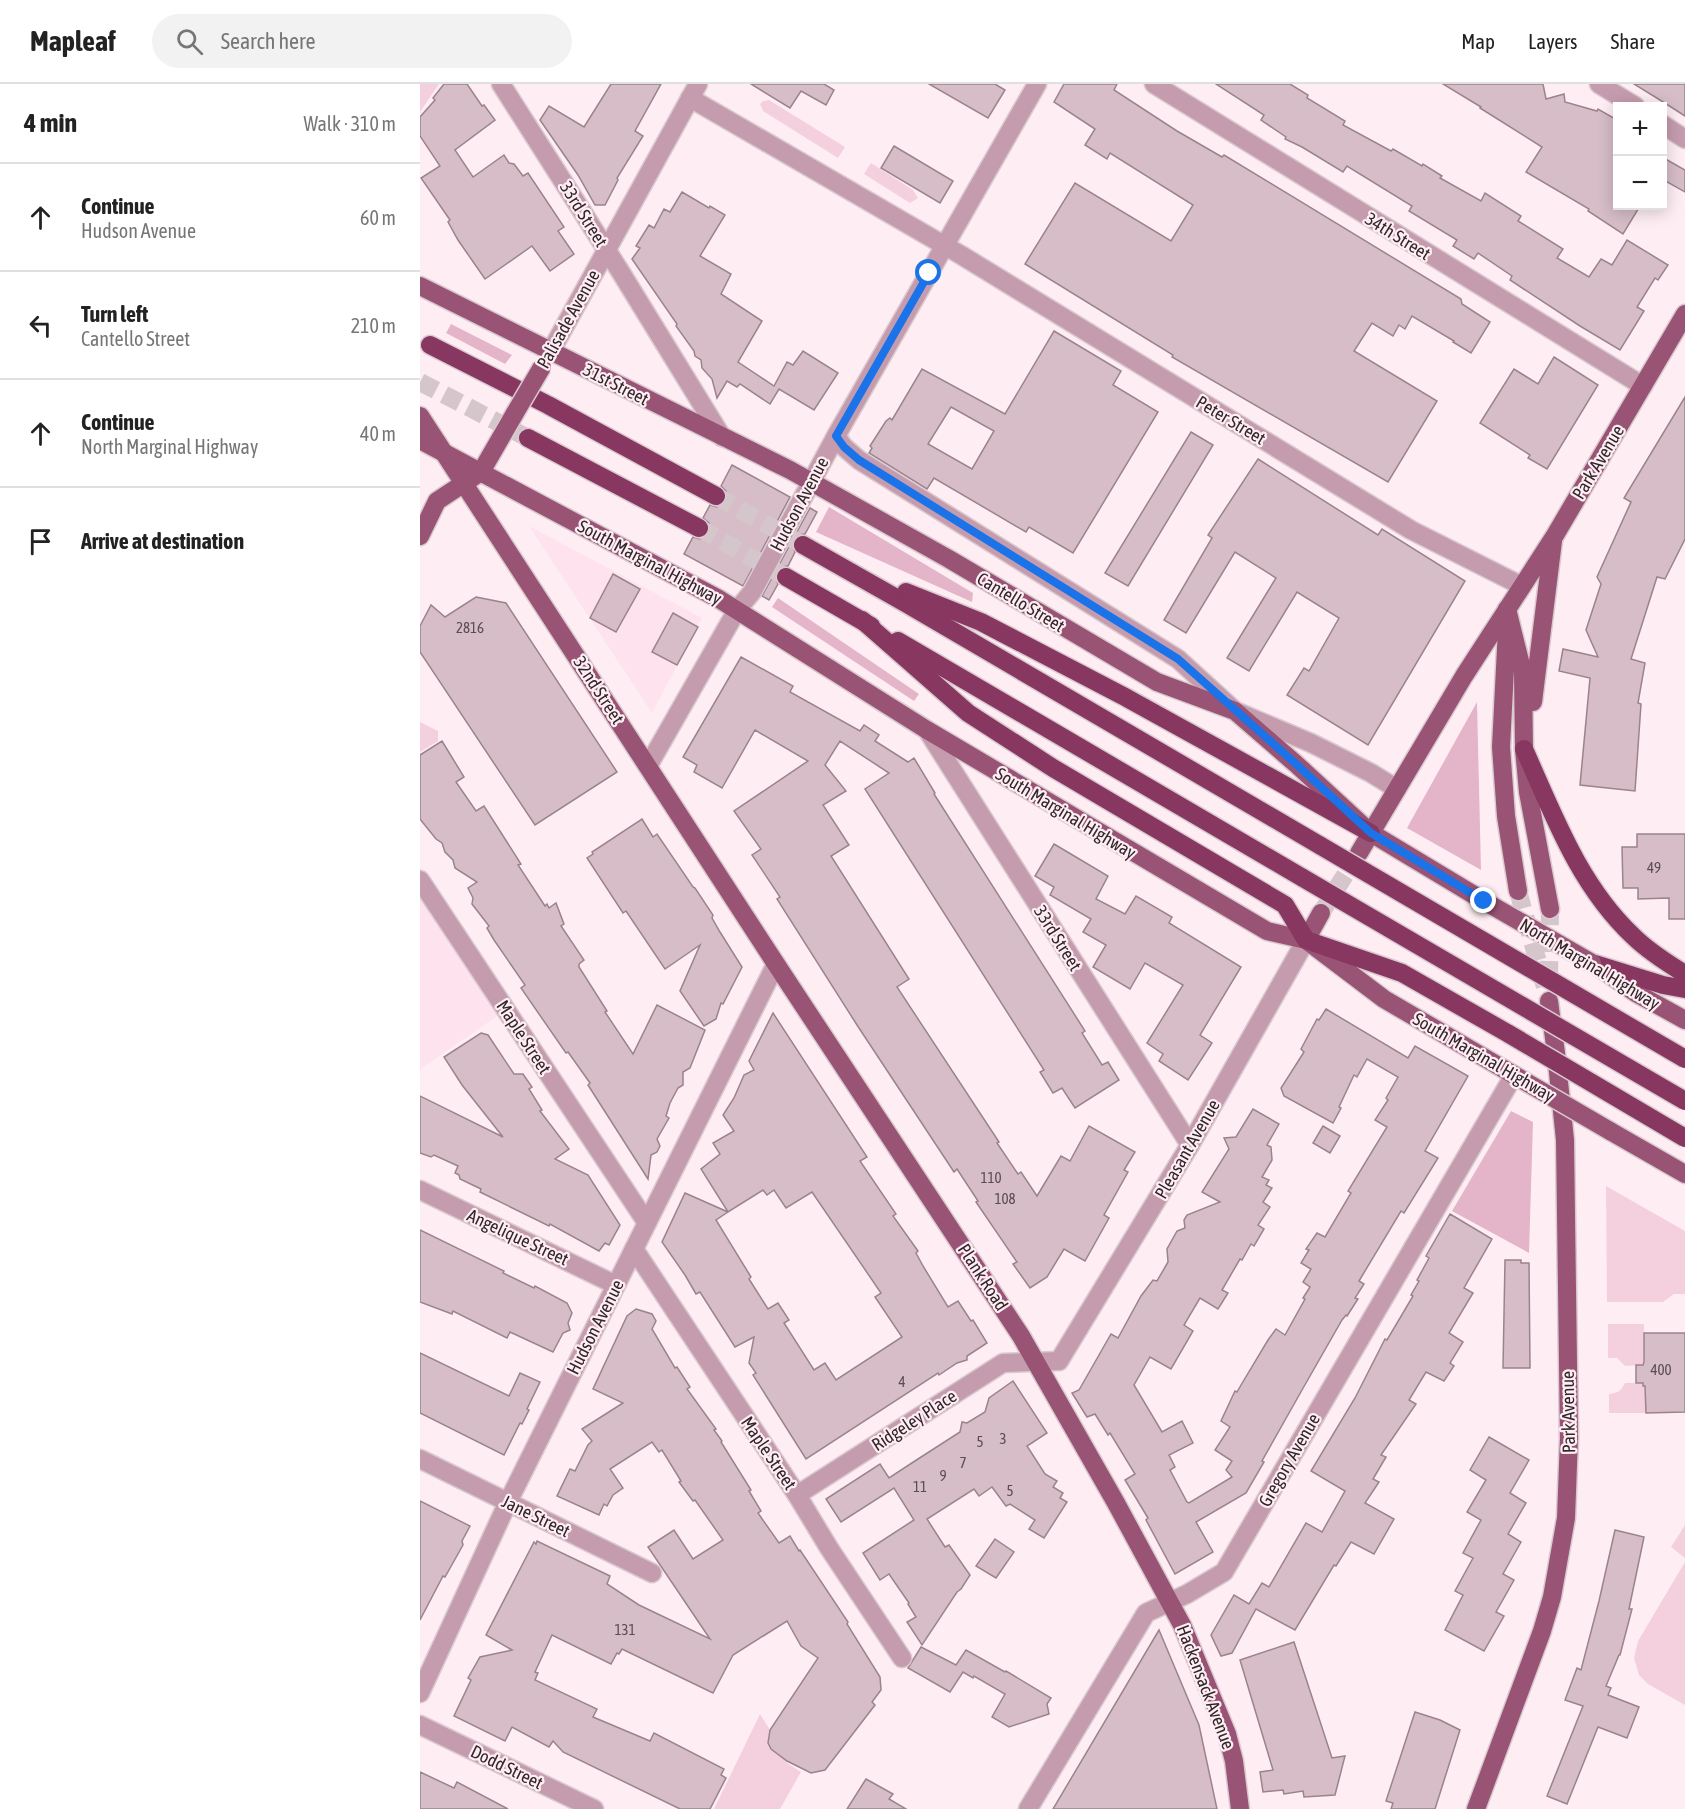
<!DOCTYPE html>
<meta charset="utf-8">
<style>
body{margin:0;font-family:"Asap Condensed",sans-serif;background:#f2f2f2;color:#222}
.controls{position:absolute;right:18px;top:18px;display:grid;overflow:hidden;border-radius:0px;box-shadow:0 3px 15px #0003}
.controls button{width:54px;height:54px;display:grid;place-items:center;padding:0;border:0;border-bottom:2px solid #e0e0e0;background:#fff;color:#222;font:30px sans-serif}
.stop{position:absolute;width:18px;height:18px;margin:-14px;border:4px solid #1a73e8;border-radius:50%;background:#fff}
.stop.end{background:#1a73e8;border-color:#fff;box-shadow:0 2px 6px #0008}
.list{margin:0;padding:0;list-style:none}
h2{display:flex;justify-content:space-between;align-items:center;height:78px;margin:0;padding:0 24px;font-size:26px}
h2 small{font-size:20px;font-weight:400;color:#767676}
.list li{display:grid;grid-template-columns:39px 1fr auto;gap:18px;align-items:center;box-sizing:border-box;height:108px;padding:0 24px;border-top:2px solid #e0e0e0}
.list b{display:block;font-size:22px;white-space:nowrap}
.list p{margin:0;font-size:20px;white-space:nowrap;color:#767676}
.list em{font-size:20px;font-style:normal;color:#767676}
.icon{flex:none;width:33px;height:33px;fill:none;stroke:currentColor;stroke-width:2;stroke-linecap:round;stroke-linejoin:round}
.map{position:relative;flex:none;width:1265px;height:1725px;overflow:hidden}
header{display:flex;align-items:center;gap:36px;box-sizing:border-box;height:84px;padding:0 30px;background:#fff;border-bottom:2px solid #e0e0e0}
header strong{font-size:28px}
nav{display:flex;gap:33px;margin-inline-start:auto;font-size:21px}
.search{width:420px;height:54px;background:#f2f2f2;display:flex;align-items:center;gap:15px;box-sizing:border-box;padding:0 21px;border-radius:33px;color:#767676;font-size:22px}
main{display:flex}
aside{flex:1;background:#fff}
.map>svg:first-child{display:block}
</style>
<header>
<strong>Mapleaf</strong>
<div class="search"><svg class="icon" aria-label="search" viewBox="0 0 24 24"><circle cx="10" cy="10" r="6"/><path d="M15 15l6 6"/></svg>Search here</div>
<nav><a>Map</a><a>Layers</a><a>Share</a></nav>
</header>
<main>
<aside>
<h2>4 min<small>Walk · 310 m</small></h2>
<ul class="list">
<li><svg class="icon" aria-label="ahead" viewBox="0 0 24 24"><path d="M12 20V5M6 11l6-6 6 6"/></svg><div><b>Continue</b><p>Hudson Avenue</p></div><em>60 m</em></li>
<li><svg class="icon" aria-label="left" viewBox="0 0 24 24"><path d="M17 20v-9H6M10 6l-5 5 5 5"/></svg><div><b>Turn left</b><p>Cantello Street</p></div><em>210 m</em></li>
<li><svg class="icon" aria-label="ahead" viewBox="0 0 24 24"><path d="M12 20V5M6 11l6-6 6 6"/></svg><div><b>Continue</b><p>North Marginal Highway</p></div><em>40 m</em></li>
<li><svg class="icon" aria-label="arrive" viewBox="0 0 24 24"><path d="M6 21V4h12l-3 4 3 4H6"/></svg><div><b>Arrive at destination</b></div></li>
</ul>
</aside>
<div class="map">
<svg width="1265" height="1725" viewBox="0 0 1265 1725">
<rect width="100%" height="100%" fill="#feeef4"/>
<g fill="#fee2ee">
<polygon points="109,442 282,534 232,629"/>
<polygon points="0,796 86,926 2,984 0,987"/>
</g>
<g fill="#f4d0df">
<polygon points="0,0 19,0 0,28"/>
<polygon points="349,16 425,63 418,74 343,27 340,20 343,17"/>
<polygon points="451,79 493,106 498,114 490,119 444,90"/>
<polygon points="0,638 18,647 18,657 0,668"/>
<polygon points="1186,1102 1265,1147 1265,1210 1254,1210 1243,1218 1187,1218"/>
<polygon points="1188,1240 1224,1240 1223,1281 1205,1282 1197,1274 1188,1274"/>
<path d="M1205,1299h18v3h2l1,27h-37v-19c9,-1 12,-3 16,-11z"/>
<polygon points="1265,1441 1265,1474 1251,1463"/>
<polygon points="1265,1478 1265,1621 1228,1600 1219,1591 1214,1574 1218,1557"/>
<path d="M340,1630l10,16c-6,17 5,22 17,31v2l14,9 -21,37h-66z"/>
</g>
<g fill="#e4b5c9">
<polygon points="31,240 92,271 85,280 26,249"/>
<polygon points="409,423 553,509 552,518 396,448"/>
<polygon points="358,514 499,610 494,617 352,523"/>
<polygon points="1057,618 1061,786 987,744"/>
<polygon points="1091,1027 1113,1038 1109,1169 1032,1127"/>
</g>
<g fill="#d6bdc7" stroke="#9b838d" stroke-width="1.5" fill-rule="evenodd">
<polygon points="24,0 47,0 62,22 64,21 75,36 35,66 53,93 84,71 89,79 94,80 103,92 108,89 144,143 138,147 154,170 130,187 112,162 65,195 38,156 28,138 30,136 1,94 20,82 0,52 0,33 15,16 13,14"/>
<polygon points="191,0 241,0 215,47 223,52 197,94 198,96 185,121 175,121 158,91 120,36 129,22 164,43"/>
<polygon points="331,0 404,0 414,6 406,21 381,7 370,24"/>
<polygon points="509,0 575,0 585,6 568,34"/>
<polygon points="644,0 697,0 694,6 757,47 802,73 804,71 1041,215 1042,220 1070,238 1051,269 1033,258 1034,257 992,232 985,245 979,241 973,252 952,239 934,267 1017,317 968,398 752,273 753,271 605,180 655,99 751,157 773,121 690,69 687,75 665,61 675,45 634,18"/>
<polygon points="796,0 870,0 888,11 887,14 925,37 923,41 971,67 973,65 1002,82 1003,80 1022,92 1020,94 1061,117 1065,109 1101,132 1098,137 1143,165 1137,174 1169,193 1181,175 1192,181 1207,156 1248,181 1238,196 1235,194 1217,223 1224,227 1200,266 1160,242 1090,196 1092,192 1058,169 1054,175 1033,162 1037,156 989,127 992,122 927,82 923,88 882,63 865,55 866,53 841,36 844,31"/>
<polygon points="1023,0 1123,0 1126,15 1144,10 1145,18 1177,27 1178,25 1197,36 1197,122 1220,122 1203,150 1168,127 1169,125 1106,88 1122,63 1060,24 1061,23"/>
<polygon points="1214,0 1265,0 1265,32 1240,16"/>
<polygon points="474,62 533,97 520,119 461,84"/>
<polygon points="1242,73 1265,86 1265,108 1242,95"/>
<polygon points="262,108 289,124 290,122 305,131 280,172 311,190 301,210 342,237 318,278 354,302 367,278 373,281 383,267 418,289 394,326 359,305 350,320 320,300 317,303 307,297 297,314 292,295 282,284 281,276 275,272 274,267 256,242 257,240 212,175 220,164 216,162 229,141 234,144 244,125 250,128"/>
<path d="M634,247l67,40 -8,14 45,27 -85,141 -44,-26 -3,5 -92,-54 -7,11 -58,-36 3,-5 -2,-2 16,-25 4,-3 2,2 30,-51 83,45zM531,323l43,24 -22,38 -44,-25z"/>
<polygon points="1134,273 1178,301 1127,385 1108,374 1110,371 1060,339 1094,285 1118,300"/>
<polygon points="1265,313 1265,455 1245,495 1237,493 1211,575 1225,579 1218,619 1221,620 1215,707 1160,701 1170,594 1139,587 1143,565 1178,573 1166,546 1181,500 1177,493 1211,418 1204,414"/>
<polygon points="771,348 793,361 708,502 685,489"/>
<polygon points="838,375 958,451 962,445 1045,497 948,661 867,611 884,584 889,587 919,534 877,508 829,587 807,574 856,494 815,468 766,549 744,536 792,454 788,451"/>
<polygon points="312,381 370,413 323,502 264,470 273,453 280,455 289,450 290,444 289,439 283,434 290,421 297,423 306,418 307,412 306,407 301,402"/>
<polygon points="390,424 397,428 385,450 378,451 373,456 372,462 375,468 368,482 361,483 356,488 355,494 358,500 349,516 342,512"/>
<polygon points="193,490 220,505 196,548 170,534"/>
<polygon points="56,513 86,519 197,688 115,741 0,568 0,542 11,521 25,533"/>
<polygon points="253,529 278,543 257,581 232,568"/>
<polygon points="321,573 373,602 370,608 440,647 444,641 459,651 455,657 488,678 494,674 515,709 514,710 665,947 662,949 682,981 688,978 699,996 655,1024 642,1004 633,1009 620,988 624,986 445,705 469,689 420,657 405,681 426,707 403,721 429,761 411,772 489,895 477,903 579,1058 577,1059 598,1090 601,1088 617,1112 641,1072 650,1077 669,1042 715,1068 704,1086 708,1088 684,1131 689,1134 665,1177 644,1165 627,1193 610,1204 593,1180 597,1178 556,1118 558,1117 537,1085 534,1088 437,941 357,815 360,813 332,771 341,765 314,727 388,677 335,646 302,704 274,688 277,681 263,673"/>
<polygon points="22,657 44,693 36,698 56,727 64,722 101,780 98,781 125,822 127,820 129,824 136,819 144,840 141,842 164,876 159,880 159,883 187,927 185,928 213,970 237,921 285,946 270,984 263,988 263,1001 258,1004 250,1019 246,1032 249,1034 237,1055 240,1062 237,1068 231,1071 228,1095 168,1001 170,999 148,968 146,969 101,904 105,901 74,856 67,844 69,842 52,820 53,814 48,804 57,798 35,784 33,776 25,768 22,759 16,755 0,735 0,671"/>
<polygon points="222,735 233,753 237,750 273,803 275,804 293,831 292,834 300,848 322,883 303,920 301,919 296,935 284,942 260,907 280,861 245,885 206,827 203,829 167,774 173,770 172,768"/>
<polygon points="1217,750 1265,750 1265,835 1249,835 1249,814 1218,815 1218,804 1203,804 1202,763 1217,763"/>
<polygon points="634,760 688,792 676,815 705,830 716,812 752,833 749,839 821,883 780,951 792,959 768,996 739,977 743,970 727,959 763,901 725,879 710,905 673,883 686,861 663,848 671,835 630,811 634,803 615,792"/>
<polygon points="906,925 988,974 995,962 1048,992 1005,1067 1018,1074 984,1129 981,1127 939,1197 944,1200 935,1214 938,1215 927,1232 926,1231 922,1236 882,1306 842,1377 844,1378 826,1409 776,1438 793,1468 755,1490 726,1436 728,1434 705,1396 715,1390 690,1349 688,1351 675,1330 667,1333 652,1309 659,1306 691,1250 698,1254 721,1212 733,1196 737,1197 748,1178 747,1165 757,1147 765,1144 764,1136 767,1131 800,1118 782,1108 809,1065 804,1054 816,1053 833,1025 859,1040 847,1061 851,1063 852,1076 842,1093 849,1096 846,1101 852,1104 843,1118 850,1123 838,1141 844,1145 834,1162 831,1160 822,1176 820,1175 802,1206 808,1209 798,1225 780,1214 764,1241 773,1247 751,1285 730,1273 714,1301 742,1348 762,1337 773,1359 749,1371 755,1383 750,1386 767,1418 769,1419 812,1393 806,1386 812,1377 795,1366 810,1343 801,1337 815,1307 817,1308 821,1301 848,1256 856,1245 865,1251 885,1215 883,1214 890,1203 883,1198 891,1185 881,1179 889,1166 886,1165 897,1149 905,1153 931,1109 928,1107 967,1043 955,1036 968,1016 966,1014 978,993 947,975 937,993 934,991 919,1023 921,1024 913,1039 864,1012 861,1004 884,968 881,965 897,935 899,936"/>
<polygon points="353,929 447,1073 440,1077 476,1130 473,1132 498,1167 496,1169 503,1182 528,1223 538,1217 551,1237 553,1236 567,1259 547,1272 547,1276 537,1279 519,1291 518,1289 386,1375 333,1291 336,1289 329,1279 334,1253 315,1263 280,1208 276,1210 265,1191 242,1158 265,1109 308,1128 296,1136 331,1193 329,1195 348,1225 358,1219 369,1236 364,1239 394,1286 405,1279 416,1296 482,1253 455,1213 461,1209 392,1108 366,1124 354,1106 347,1111 343,1106 308,1128 281,1085 300,1070 293,1059 314,1047 303,1031 314,1014 324,991 334,986 329,977"/>
<polygon points="61,949 68,951 94,990 103,990 112,1003 109,1005 122,1026 120,1027 149,1065 135,1075 168,1091 200,1141 189,1161 185,1159 179,1167 130,1140 129,1142 60,1108 61,1105 40,1095 39,1091 35,1089 38,1082 14,1071 11,1073 0,1069 0,1012 83,1053 42,1001 24,973"/>
<polygon points="903,1042 920,1052 910,1069 893,1059"/>
<polygon points="1030,1130 1072,1155 1044,1204 1053,1209 1029,1249 1043,1258 1030,1279 1034,1282 1024,1297 1006,1288 989,1316 996,1320 961,1371 966,1373 953,1395 959,1398 945,1419 974,1435 954,1470 931,1458 916,1482 914,1481 875,1546 836,1525 812,1569 801,1572 791,1551 814,1511 829,1520 842,1499 849,1503 886,1439 902,1448 925,1407 891,1387 935,1314 965,1255 967,1256 993,1212 991,1211 999,1197 997,1196 1009,1174 1006,1172"/>
<polygon points="0,1146 84,1187 83,1189 114,1204 115,1202 147,1219 152,1229 148,1239 150,1246 143,1249 133,1268 90,1248 87,1254 33,1227 32,1230 0,1218"/>
<polygon points="1085,1176 1101,1176 1101,1179 1109,1179 1110,1284 1083,1284"/>
<polygon points="216,1225 232,1230 236,1237 232,1245 255,1284 257,1283 270,1303 267,1305 296,1345 294,1346 302,1357 301,1358 331,1406 329,1407 341,1427 338,1429 359,1459 370,1452 379,1467 380,1466 428,1538 427,1540 460,1593 461,1606 452,1618 455,1621 405,1686 391,1689 367,1677 351,1665 348,1659 350,1646 398,1574 381,1562 367,1537 313,1571 293,1609 202,1565 199,1570 197,1569 191,1580 132,1551 115,1588 118,1589 115,1596 177,1625 173,1633 230,1657 234,1649 304,1685 301,1691 306,1694 290,1725 260,1725 143,1668 133,1657 129,1663 92,1643 85,1657 34,1632 51,1596 48,1594 60,1573 92,1566 66,1551 114,1458 116,1460 117,1457 190,1492 187,1500 219,1521 290,1555 228,1463 254,1446 273,1475 303,1456 275,1416 273,1417 259,1398 261,1397 242,1366 239,1368 232,1358 190,1385 203,1404 193,1411 187,1422 184,1420 179,1431 137,1412 150,1385 155,1387 168,1361 172,1357 162,1345 203,1319 173,1305 207,1232"/>
<polygon points="1224,1249 1265,1249 1265,1328 1226,1329 1225,1302 1223,1302 1223,1299 1216,1299 1216,1281 1223,1281 1224,1278"/>
<polygon points="0,1269 89,1312 100,1289 120,1298 107,1325 109,1326 102,1340 100,1339 84,1371 0,1329"/>
<polygon points="593,1297 627,1349 607,1362 625,1390 637,1397 633,1403 643,1409 640,1414 647,1418 624,1454 609,1445 615,1436 590,1420 586,1422 572,1403 559,1412 554,1405 507,1435 525,1463 529,1461 550,1491 541,1505 537,1508 502,1561 487,1538 496,1533 488,1520 489,1519 469,1490 460,1496 443,1469 494,1436 474,1404 421,1438 406,1415 460,1380 469,1394 498,1375 540,1348 542,1338 547,1339 565,1328 569,1314"/>
<polygon points="1069,1353 1109,1376 1090,1409 1106,1419 1088,1450 1101,1458 1083,1490 1094,1496 1076,1528 1084,1532 1064,1567 1025,1546 1043,1511 1035,1507 1053,1474 1043,1469 1061,1436 1047,1428 1066,1396 1050,1386"/>
<polygon points="0,1417 50,1442 42,1457 43,1461 25,1493 23,1492 0,1536"/>
<polygon points="1195,1446 1224,1453 1209,1525 1212,1525 1200,1571 1199,1571 1186,1602 1191,1604 1188,1611 1219,1623 1207,1654 1178,1643 1147,1720 1127,1712 1163,1622 1145,1616 1157,1584 1161,1586 1179,1517"/>
<polygon points="575,1455 594,1468 576,1494 556,1482"/>
<polygon points="739,1546 779,1641 797,1725 633,1725"/>
<polygon points="874,1558 912,1674 925,1672 915,1711 884,1713 883,1707 864,1710 863,1706 843,1708 840,1688 853,1686 820,1576"/>
<polygon points="501,1563 536,1581 546,1566 585,1588 586,1587 631,1614 627,1620 629,1630 589,1643 572,1633 585,1610 554,1592 553,1594 543,1588 530,1608 488,1584"/>
<polygon points="995,1628 1020,1636 1040,1646 1015,1725 971,1725 973,1719 966,1717"/>
<polygon points="0,1688 34,1704 37,1698 88,1725 0,1725"/>
<polygon points="446,1695 473,1710 469,1715 486,1725 427,1725"/>
</g>
<g fill="none" stroke-linecap="round" stroke-linejoin="round">
<g stroke="#d5c6cc" stroke-width="18" stroke-dasharray="18 9" stroke-linecap="butt">
<polyline points="1098,807 1129,917"/>
<polyline points="901,829 939,769"/>
<polyline points="1129,895 1130,825"/>
</g>
<g stroke="#d5c6cc" stroke-width="18" stroke-dasharray="18 9" stroke-linecap="butt">
<polyline points="0,298 108,354"/>
<polyline points="296,412 383,461"/>
<polyline points="279,444 366,493"/>
</g>
<g stroke="#d9cad0" stroke-width="21">
<g id="minor">
<polyline points="81,0 200,187 302,353"/>
<polyline points="734,0 1223,302"/>
<polyline points="1179,0 1215,22"/>
<polyline points="270,14 541,171 991,446 1102,502"/>
<polyline points="1242,40 1265,55"/>
<polyline points="131,267 278,0"/>
<polyline points="416,352 424,363 439,376 758,575 815,627 891,659 951,689 977,705"/>
<polyline points="507,646 770,1061"/>
<polyline points="228,682 317,526 332,508 416,352 617,0"/>
<polyline points="0,796 227,1139"/>
<polyline points="0,1106 196,1201"/>
<polyline points="214,1165 377,1411 409,1464 482,1574"/>
<polyline points="0,1375 232,1489"/>
<polyline points="377,1411 583,1279 639,1277 770,1061 886,856"/>
<polyline points="0,1609 88,1418 356,880"/>
<polyline points="0,1641 174,1725"/>
<polyline points="608,1725 726,1529 767,1510 804,1488 1094,991"/>
</g>
</g>
<g stroke="#d9cad0" stroke-width="21">
<g id="major">
<polyline points="0,202 370,386 529,475 737,598 815,627 876,680 951,749 1064,817"/>
<polyline points="0,332 356,880 601,1252 696,1419 762,1541 807,1650 814,1677 820,1725"/>
<polyline points="0,356 299,515 507,646 847,847 886,856 964,915 1094,991"/>
<polyline points="0,452 17,417 61,388 95,329"/>
<polyline points="1087,525 1103,589 1104,665 1108,708 1130,825"/>
<polyline points="1087,545 1081,663 1086,732 1098,807"/>
<polyline points="1113,618 1133,457"/>
<polyline points="939,769 1044,592 1134,453 1265,230"/>
<polyline points="886,856 901,829"/>
<polyline points="1180,884 1216,909 1265,936"/>
<polyline points="1190,1047 1265,1090"/>
<polyline points="1056,1725 1122,1547 1132,1513 1146,1434 1149,1354 1145,1056 1136,969 1129,917"/>
</g>
</g>
<g stroke="#d9cad0" stroke-width="21">
<g id="highway">
<polyline points="10,261 128,321 296,412"/>
<polyline points="108,354 279,444"/>
<polyline points="383,461 487,520 901,762"/>
<polyline points="366,493 451,542"/>
<polyline points="486,508 561,538 707,614 951,749"/>
<polyline points="442,536 548,629 633,684 865,821 886,856 982,889 1089,950"/>
<polyline points="478,557 883,794"/>
<path d="M1104,665c30,67 55,136 109,187 15,15 34,27 52,38"/>
<polyline points="1172,879 1243,901 1265,905"/>
</g>
</g>
<use href="#minor" stroke="#c59cae" stroke-width="18"/>
<use href="#major" stroke="#995374" stroke-width="18"/>
<use href="#highway" stroke="#883760" stroke-width="18"/>
<g stroke="#d9cad0" stroke-width="21" stroke-linecap="butt">
<g id="major-bridge">
<polyline points="95,329 122,283"/>
<polyline points="1064,817 1172,879"/>
<polyline points="1094,991 1190,1047"/>
</g>
</g>
<g stroke="#d9cad0" stroke-width="21" stroke-linecap="butt">
<g id="highway-bridge">
<polyline points="901,762 1265,975"/>
<polyline points="883,794 1265,1017"/>
<polyline points="1089,950 1265,1054"/>
</g>
</g>
<use href="#major-bridge" stroke="#995374" stroke-width="18"/>
<use href="#highway-bridge" stroke="#883760" stroke-width="18"/>
</g>
<g fill="none" stroke-linecap="round" stroke-linejoin="round">
<polyline stroke="#1a73e8" stroke-width="8" points="509,189 416,352 424,363 439,376 758,575 876,680 951,749 1064,817"/>
</g>
<g text-anchor="middle" dominant-baseline="central" stroke-width="4.5" stroke-linejoin="round" paint-order="stroke">
<g font-size="15" fill="#5a4c52">
<text x="50" y="543">2816</text>
<text x="1234" y="783">49</text>
<text x="571" y="1093">110</text>
<text x="585" y="1114">108</text>
<text x="1241" y="1285">400</text>
<text x="482" y="1297">4</text>
<text x="583" y="1354">3</text>
<text x="560" y="1357">5</text>
<text x="543" y="1378">7</text>
<text x="523" y="1391">9</text>
<text x="500" y="1402">11</text>
<text x="590" y="1406">5</text>
<text x="205" y="1545">131</text>
</g>
<g font-size="18" fill="#31272b" stroke="#feeef4">
<text transform="translate(164 130) rotate(58)">33rd Street</text>
<text transform="translate(978 152) rotate(32)">34th Street</text>
<text transform="translate(148 235) rotate(-61)">Palisade Avenue</text>
<text transform="translate(196 300) rotate(27)">31st Street</text>
<text transform="translate(811 336) rotate(31)">Peter Street</text>
<text transform="translate(1178 378) rotate(-59)">Park Avenue</text>
<text transform="translate(379 420) rotate(-62)">Hudson Avenue</text>
<text transform="translate(230 478) rotate(28)">South Marginal Highway</text>
<text transform="translate(601 518) rotate(31)">Cantello Street</text>
<text transform="translate(179 606) rotate(57)">32nd Street</text>
<text transform="translate(646 729) rotate(31)">South Marginal Highway</text>
<text transform="translate(638 854) rotate(58)">33rd Street</text>
<text transform="translate(1170 880) rotate(31)">North Marginal Highway</text>
<text transform="translate(104 953) rotate(57)">Maple Street</text>
<text transform="translate(1064 973) rotate(30)">South Marginal Highway</text>
<text transform="translate(767 1065) rotate(-60)">Pleasant Avenue</text>
<text transform="translate(98 1153) rotate(25)">Angelique Street</text>
<text transform="translate(563 1193) rotate(57)">Plank Road</text>
<text transform="translate(175 1243) rotate(-63)">Hudson Avenue</text>
<text transform="translate(1148 1328) rotate(-91)">Park Avenue</text>
<text transform="translate(494 1336) rotate(-33)">Ridgeley Place</text>
<text transform="translate(349 1369) rotate(56)">Maple Street</text>
<text transform="translate(869 1376) rotate(-60)">Gregory Avenue</text>
<text transform="translate(116 1432) rotate(26)">Jane Street</text>
<text transform="translate(786 1603) rotate(69)">Hackensack Avenue</text>
<text transform="translate(87 1683) rotate(26)">Dodd Street</text>
</g>
</g>
</svg>
<div class="controls">
<button>+</button>
<button>−</button>
</div>
<div class="stop" style="left:509px;top:189px"></div>
<div class="stop end" style="left:1064px;top:817px"></div>
</div>
</main>
